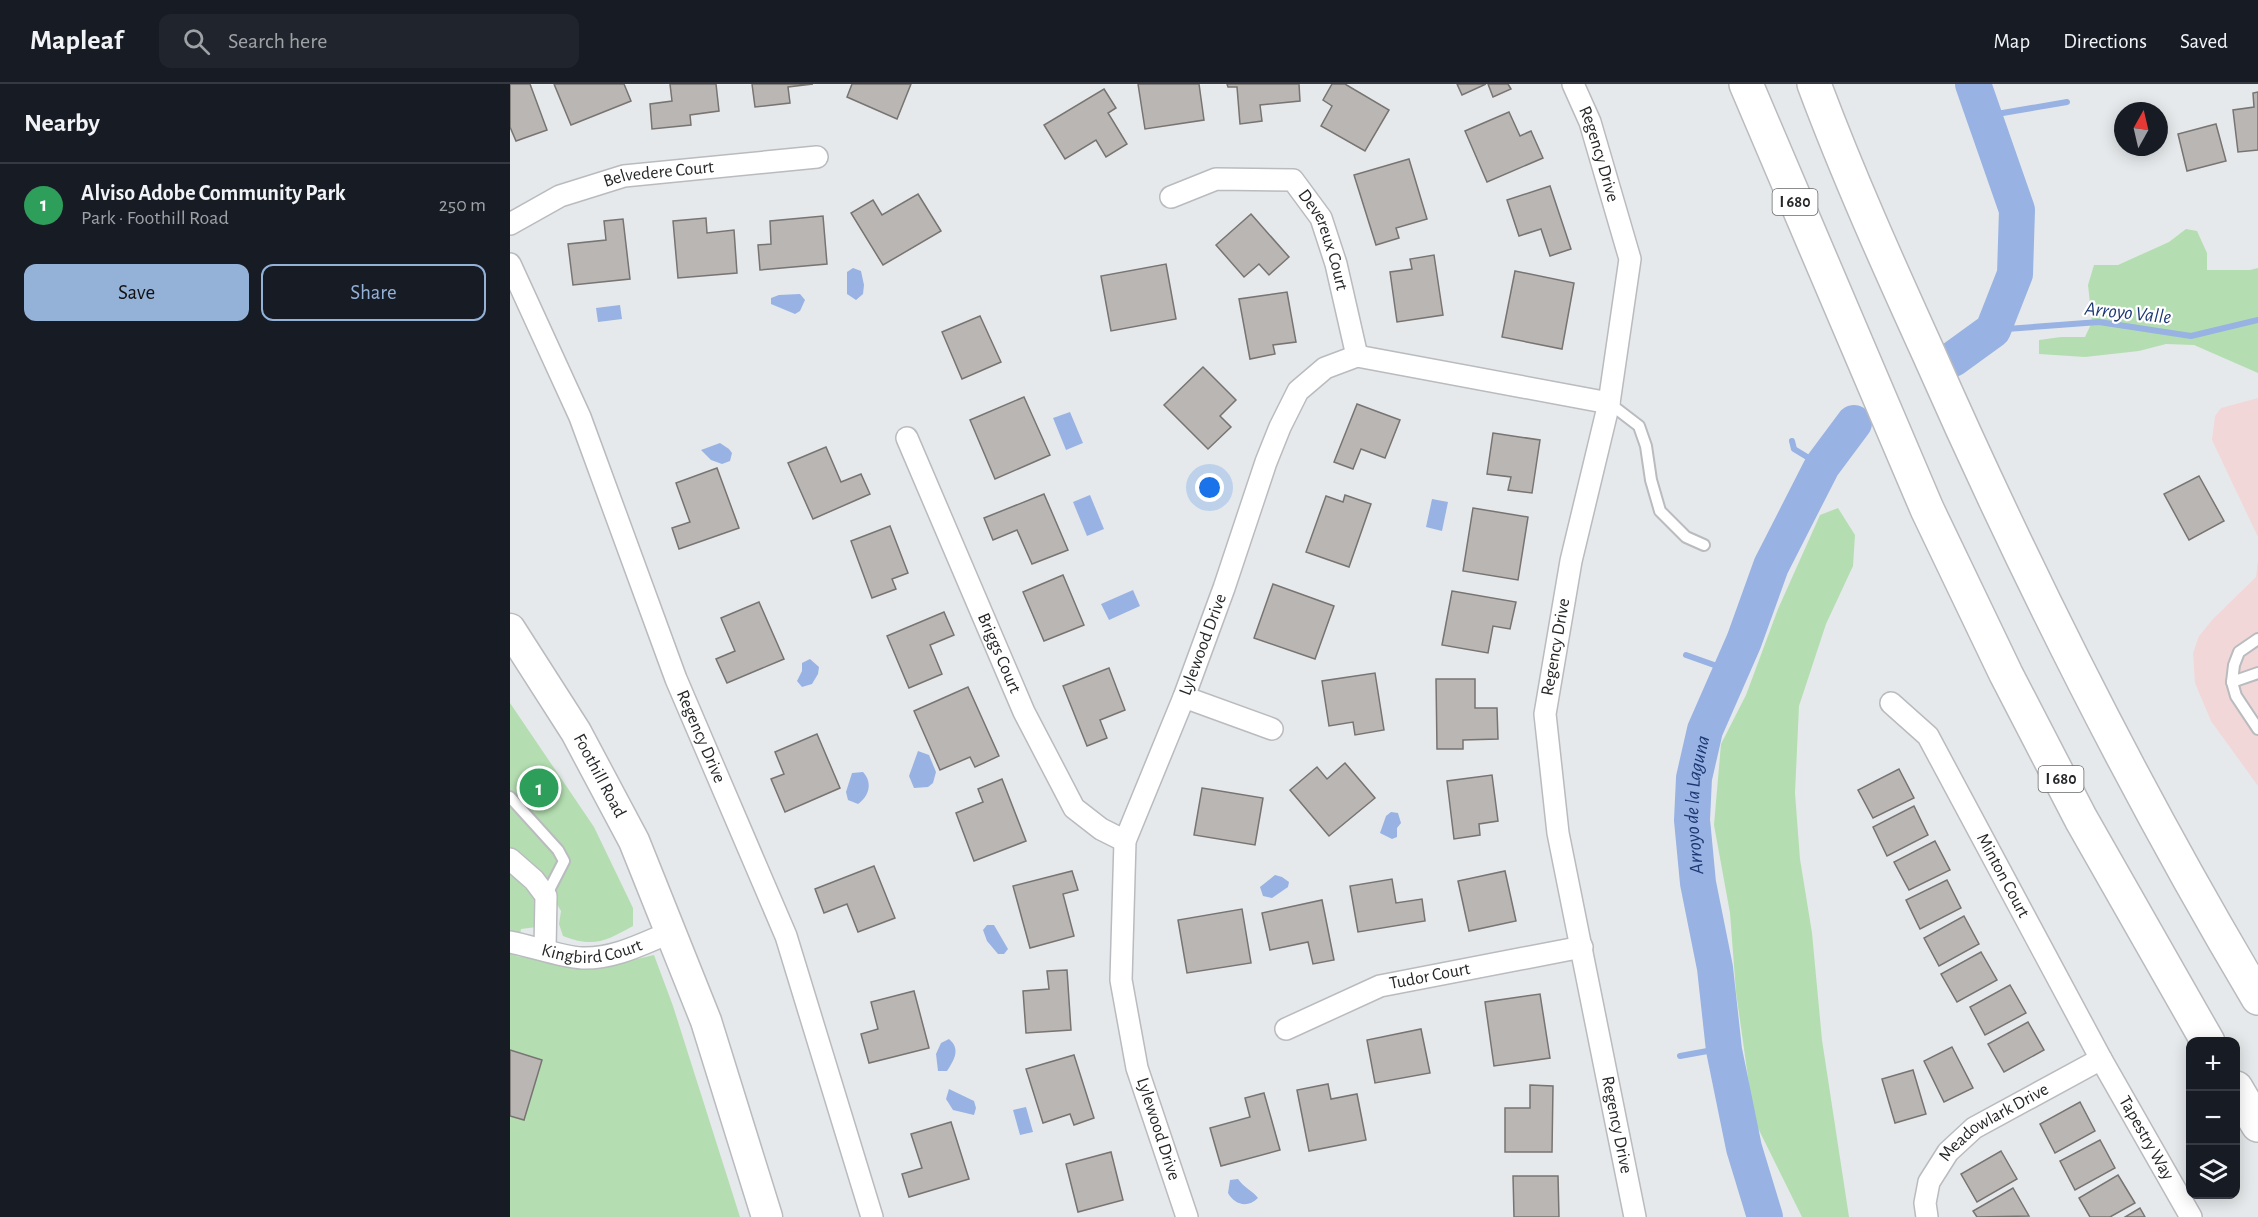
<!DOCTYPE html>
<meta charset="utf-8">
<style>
body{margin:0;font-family:"Alegreya Sans",sans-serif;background:#20242c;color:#f1f3f6}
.controls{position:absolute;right:18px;bottom:18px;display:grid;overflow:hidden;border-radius:12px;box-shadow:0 3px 15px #0003}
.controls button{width:54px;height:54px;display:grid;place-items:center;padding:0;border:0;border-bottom:2px solid #363941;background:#171b24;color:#f1f3f6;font:30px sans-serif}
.compass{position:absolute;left:1604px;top:18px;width:54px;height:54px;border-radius:50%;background:#171b24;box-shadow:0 3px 15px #0003;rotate:8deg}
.you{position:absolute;left:700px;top:404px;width:21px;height:21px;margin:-15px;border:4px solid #fff;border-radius:50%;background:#1a73e8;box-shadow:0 0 0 9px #1a73e833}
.badge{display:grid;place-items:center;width:39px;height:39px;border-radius:50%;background:#94b1d7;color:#fff;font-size:20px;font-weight:700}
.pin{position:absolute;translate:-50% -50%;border:3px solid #fff;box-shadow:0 2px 6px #0006}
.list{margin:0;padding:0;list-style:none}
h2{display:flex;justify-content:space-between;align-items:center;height:78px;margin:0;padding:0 24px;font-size:26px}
h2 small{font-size:20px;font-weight:400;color:#9ea1a6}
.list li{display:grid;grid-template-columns:39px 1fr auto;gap:18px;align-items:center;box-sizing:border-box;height:84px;padding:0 24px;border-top:2px solid #363941}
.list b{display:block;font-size:22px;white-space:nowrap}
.list p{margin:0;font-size:20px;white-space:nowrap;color:#9ea1a6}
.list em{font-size:20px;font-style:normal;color:#9ea1a6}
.actions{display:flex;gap:12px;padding:18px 24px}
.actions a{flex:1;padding:14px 0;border:2px solid #94b1d7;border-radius:12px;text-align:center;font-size:21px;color:#94b1d7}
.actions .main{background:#94b1d7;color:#111}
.icon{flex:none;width:33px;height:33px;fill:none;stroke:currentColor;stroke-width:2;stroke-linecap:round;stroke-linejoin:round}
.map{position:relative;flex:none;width:1748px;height:1133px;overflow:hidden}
header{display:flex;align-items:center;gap:36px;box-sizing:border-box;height:84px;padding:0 30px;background:#171b24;border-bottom:2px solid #363941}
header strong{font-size:28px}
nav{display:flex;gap:33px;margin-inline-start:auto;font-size:21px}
.search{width:420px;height:54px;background:#20242c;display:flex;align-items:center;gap:15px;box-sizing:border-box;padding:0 21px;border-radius:12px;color:#9ea1a6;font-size:22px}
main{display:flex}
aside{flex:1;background:#171b24}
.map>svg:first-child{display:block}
</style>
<header>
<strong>Mapleaf</strong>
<div class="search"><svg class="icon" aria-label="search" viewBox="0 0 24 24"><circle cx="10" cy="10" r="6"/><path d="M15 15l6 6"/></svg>Search here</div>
<nav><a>Map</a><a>Directions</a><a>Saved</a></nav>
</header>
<main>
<aside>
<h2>Nearby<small></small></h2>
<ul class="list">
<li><span class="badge" style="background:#2e9e5b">1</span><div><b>Alviso Adobe Community Park</b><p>Park · Foothill Road</p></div><em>250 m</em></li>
</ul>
<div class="actions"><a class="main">Save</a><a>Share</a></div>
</aside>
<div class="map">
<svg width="1748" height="1133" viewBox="0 0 1748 1133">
<rect width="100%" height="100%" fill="#e6e9eb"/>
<g fill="#f2d7d8">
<polygon points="1748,314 1748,453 1702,356 1705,332 1711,324"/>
<polygon points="1748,476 1748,702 1701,637 1685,599 1683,569 1689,552 1703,535 1746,493"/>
</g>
<g fill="#b4deb1">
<polygon points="1676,145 1687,147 1697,169 1697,186 1740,186 1748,184 1748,289 1684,261 1656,260 1629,267 1575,273 1529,270 1529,256 1551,253 1575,253 1582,238 1578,201 1584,181 1608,181 1659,158"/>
<polygon points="1328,424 1345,451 1343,482 1316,540 1289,622 1285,709 1290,775 1302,849 1312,956 1339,1133 1292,1133 1244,1036 1226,908 1220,829 1204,741 1211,660 1236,611 1268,525 1310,431"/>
<path d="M0,619l84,124 39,81v18c-27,15 -39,22 -70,10l-4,-12 2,-13 -19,-32 -32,-31z"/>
<polygon points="0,788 26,816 27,843 11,845 6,872 84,885 144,871 163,922 230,1133 0,1133"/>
</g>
<g fill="#98b2e4">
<polygon points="343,184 351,187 354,201 353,210 346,216 337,210 337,188"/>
<polygon points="290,210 295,216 290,227 285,230 261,220 261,214 269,211"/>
<polygon points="110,221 112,235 88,238 86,224"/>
<polygon points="560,328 573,359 556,366 543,334"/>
<polygon points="210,359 219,365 222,369 220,377 212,380 201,376 191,366"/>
<polygon points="580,411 594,445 577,452 563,418"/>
<polygon points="922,415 938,418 932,447 916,443"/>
<polygon points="623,506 630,522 599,536 591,520"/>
<polygon points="300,575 309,583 308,590 302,600 292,603 287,597 292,587 292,579"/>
<polygon points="408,667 419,671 426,688 423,699 418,703 404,704 399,692"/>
<path d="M353,688c10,11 6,24 -5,32l-10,-4 -2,-8 6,-19z"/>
<polygon points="881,728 888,729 891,739 887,744 887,753 882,755 870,749 876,732"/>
<polygon points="765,791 772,793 779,798 778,803 762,814 753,812 750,803"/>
<polygon points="477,841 484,841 498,865 494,870 488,870 477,857 473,846"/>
<path d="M439,955c12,10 5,21 -2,32h-9l-2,-17 5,-11z"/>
<polygon points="439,1005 464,1017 466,1024 464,1031 443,1026 436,1015"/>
<polygon points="516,1023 523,1048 510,1051 503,1026"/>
<path d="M728,1095c6,9 15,12 20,19 -11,11 -24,6 -30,-5l2,-13z"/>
</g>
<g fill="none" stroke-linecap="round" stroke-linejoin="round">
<g stroke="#98b2e4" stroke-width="6">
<polyline points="1475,32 1557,18"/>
<polyline points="1483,246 1589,238 1681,252 1748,236"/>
<polyline points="1282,357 1284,365 1312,382"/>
<polyline points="1176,571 1221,587"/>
<polyline points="1170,972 1214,964"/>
</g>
<g stroke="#98b2e4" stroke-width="36">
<polyline points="1443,275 1483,246 1505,190 1507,126 1463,0"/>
<path id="s1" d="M1255,1133l-21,-69 -20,-98 -9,-82 -17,-85 -6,-63 2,-42 11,-48 39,-89 27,-75 51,-100 32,-43"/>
</g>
</g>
<g fill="#b9b6b4" stroke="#777472" stroke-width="1.5">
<polygon points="0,0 20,0 37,46 6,57 0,43"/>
<polygon points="44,0 114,0 121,17 61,41"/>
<polygon points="160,0 206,0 209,27 180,31 181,41 142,45 140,20 162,17"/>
<polygon points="242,0 303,0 278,3 280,19 245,23"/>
<polygon points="342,0 401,0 387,35 337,13"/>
<polygon points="628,0 689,0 694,36 635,45"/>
<polygon points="717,0 789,0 790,17 750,21 752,37 730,40 727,3 718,3"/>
<polygon points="822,0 835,0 879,26 855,67 811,42 822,22 813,16"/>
<polygon points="947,0 976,0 952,11"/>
<polygon points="978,0 998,0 1001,5 983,13"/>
<polygon points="594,5 606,24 598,29 617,60 596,73 586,56 555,75 534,41"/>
<polygon points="1748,8 1748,66 1728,68 1723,26 1744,23 1743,9"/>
<polygon points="999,28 1010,52 1021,47 1033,74 977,98 955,47"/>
<polygon points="1706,40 1716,77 1677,87 1668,50"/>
<polygon points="899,75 917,135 886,144 889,154 866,161 844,91"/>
<polygon points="1040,102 1061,165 1040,172 1031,145 1009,152 997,116"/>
<polygon points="408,110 431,147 373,181 341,129 363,116 372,131"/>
<polygon points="741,130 779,173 759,191 749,180 734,193 706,161"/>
<polygon points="313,132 317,180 250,186 248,161 261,160 260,137"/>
<polygon points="196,134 197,149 224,146 227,189 168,194 163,137"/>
<polygon points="113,135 120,195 63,201 58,160 96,156 94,137"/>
<polygon points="924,171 933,231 887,238 880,188 902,185 900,175"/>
<polygon points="656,180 666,235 601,247 591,192"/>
<polygon points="1005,187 1064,199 1052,265 992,253"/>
<polygon points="777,208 786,258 763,261 765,270 740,275 729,215"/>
<polygon points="470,232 491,278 452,295 432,248"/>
<polygon points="693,283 726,316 710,332 721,343 698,365 654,321"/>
<polygon points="514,313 540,371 485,395 460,336"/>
<polygon points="847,320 890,336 875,374 851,365 843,385 824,378"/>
<polygon points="983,349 1030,356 1022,409 998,406 1001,393 977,390"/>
<polygon points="316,363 331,398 351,390 360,410 303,435 278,379"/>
<polygon points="207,384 229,444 169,465 162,444 180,438 166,399"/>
<polygon points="1689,392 1714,437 1679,456 1654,410"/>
<polygon points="534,410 558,466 522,480 507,446 483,456 474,434"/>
<polygon points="835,411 861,420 839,483 796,468 816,412 833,418"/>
<polygon points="963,424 1018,433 1008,496 953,487"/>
<polygon points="380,442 398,489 382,495 386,505 362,514 341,457"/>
<polygon points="553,491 574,541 534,557 513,508"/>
<polygon points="763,500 824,522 805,575 744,554"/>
<polygon points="942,507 1006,518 1000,545 983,542 978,569 932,561"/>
<polygon points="249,518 274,575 217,599 206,575 225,567 211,534"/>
<polygon points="434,528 444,551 420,561 432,590 399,604 377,552"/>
<polygon points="599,584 615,626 590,636 597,654 577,662 553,602"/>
<polygon points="865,589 874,646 845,651 843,638 819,642 812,597"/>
<polygon points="926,595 965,595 965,624 987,624 988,655 953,656 953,665 927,665"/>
<polygon points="458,603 489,672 465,683 460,673 430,686 404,627"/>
<polygon points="307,650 330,704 275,728 261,695 274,690 265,668"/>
<polygon points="835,679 865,714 819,752 780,706 807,683 817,695"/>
<polygon points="1389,685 1404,714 1363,734 1348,706"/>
<polygon points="982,691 988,737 969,740 970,751 944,755 937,697"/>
<polygon points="492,695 516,757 464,777 446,729 473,718 468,705"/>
<polygon points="692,704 753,714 745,761 684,751"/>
<polygon points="1404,722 1418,751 1377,772 1363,743"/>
<polygon points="1425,757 1440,786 1399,806 1384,778"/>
<polygon points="364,782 385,834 348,848 337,820 314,829 305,805"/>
<polygon points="562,787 568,806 553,810 564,852 520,864 503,802"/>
<polygon points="995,787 1006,837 959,847 948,797"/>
<polygon points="882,795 886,819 912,815 915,837 848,848 840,802"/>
<polygon points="1437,796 1451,824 1410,845 1396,816"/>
<polygon points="812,816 824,876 803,880 798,858 760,866 752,829"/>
<polygon points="732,825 741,879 677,889 668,836"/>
<polygon points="1454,832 1469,860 1429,882 1414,854"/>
<polygon points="1471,868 1487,896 1447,918 1431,890"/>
<polygon points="557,886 561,946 516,949 513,907 539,905 537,887"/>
<polygon points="1500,901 1516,929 1475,951 1460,923"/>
<polygon points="404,907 419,964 359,979 351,950 368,945 361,918"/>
<polygon points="1030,910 1040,974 984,982 975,918"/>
<polygon points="1518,938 1534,966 1494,988 1478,960"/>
<polygon points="911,945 920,989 865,999 857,956"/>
<polygon points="1442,963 1463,1004 1434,1018 1414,977"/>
<polygon points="0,966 32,976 14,1036 0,1032"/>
<polygon points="564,971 584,1034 564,1041 560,1030 533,1039 516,985"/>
<polygon points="1403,986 1416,1030 1385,1039 1372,995"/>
<polygon points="818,1000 821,1015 847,1010 856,1056 799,1067 787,1006"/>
<polygon points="1020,1001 1043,1002 1042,1068 995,1068 995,1024 1020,1024"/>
<polygon points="754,1009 770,1066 711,1082 700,1044 740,1033 735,1014"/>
<polygon points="1570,1018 1585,1047 1545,1069 1530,1040"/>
<polygon points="441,1038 459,1095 399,1113 392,1090 412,1084 401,1050"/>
<polygon points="1590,1056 1605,1084 1565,1106 1550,1077"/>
<polygon points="1491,1067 1507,1095 1467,1118 1451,1090"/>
<polygon points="601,1068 613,1116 568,1128 556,1080"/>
<polygon points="1608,1091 1625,1119 1600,1133 1580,1133 1569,1114"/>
<polygon points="1003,1092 1048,1092 1049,1133 1004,1133"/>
<polygon points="1503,1104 1519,1132 1467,1133 1463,1127"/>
<polygon points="1630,1124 1635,1133 1615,1133"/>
</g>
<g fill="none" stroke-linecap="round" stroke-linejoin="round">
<g stroke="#b9bbbe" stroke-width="14">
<g id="lane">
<polyline points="1099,319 1129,342 1136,362 1141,396 1150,427 1176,453 1194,461"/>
<polyline points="1748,555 1729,568 1724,581 1722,598 1726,612 1748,645"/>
<polyline points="1722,598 1748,589"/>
<polyline points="0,713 48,766 54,777 36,812"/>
</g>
</g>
<g stroke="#b9bbbe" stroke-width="24">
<g id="street">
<path id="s2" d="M1063,0l17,38 40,137 -21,144 -38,158 -26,153 13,119 77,384"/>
<path id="s3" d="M661,113l45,-18 77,1 28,38 15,46 21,92"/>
<path id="s4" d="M0,140l50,-28 64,-20 193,-19"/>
<path id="s5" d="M0,180l70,153 96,262 110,257 86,281"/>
<path id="s6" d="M397,354l117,274 50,96 27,21 24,12"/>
<polyline points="674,613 762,645"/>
<path id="s7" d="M1381,619l37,33 173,323 90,158"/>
<polyline points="0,775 24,796 36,812 35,865"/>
<path id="s8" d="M0,858c22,4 51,15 72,16 32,1 60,-14 89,-26"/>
<path id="s9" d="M776,945l94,-43 202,-39"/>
<path id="s10" d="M677,1133l-50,-149 -16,-88 4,-139 59,-144 40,-109 42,-126 14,-35 18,-36 27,-23 32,-12 252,47"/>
<path id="s11" d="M1417,1133l-2,-14 4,-21 19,-30 26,-24 127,-69"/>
</g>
</g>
<g stroke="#b9bbbe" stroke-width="33">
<g id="secondary">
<path id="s12" d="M0,545l66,103 58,109 72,180 61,196"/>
</g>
</g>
<g stroke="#b9bbbe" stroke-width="36">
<g id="highway">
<polyline points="1236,0 1417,425 1496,590 1571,735 1698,958"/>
<path d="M1304,0c34,91 74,180 114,268 98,222 206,438 330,646"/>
<polyline points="1726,1004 1748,1041"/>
</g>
</g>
<use href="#lane" stroke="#fff" stroke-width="10"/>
<use href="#street" stroke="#fff" stroke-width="21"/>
<use href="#secondary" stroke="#fff" stroke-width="30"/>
<use href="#highway" stroke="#fff" stroke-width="33"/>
</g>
<g text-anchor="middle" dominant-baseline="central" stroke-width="4.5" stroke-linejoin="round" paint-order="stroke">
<g fill="#fff" stroke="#676868" stroke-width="1.5">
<rect x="1262.5" y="105" width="45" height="26" rx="4.5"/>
<rect x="1528.5" y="682" width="45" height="26" rx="4.5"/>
</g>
<g font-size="16" font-weight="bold" fill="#262728">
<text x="1285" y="118">I 680</text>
<text x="1551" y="695">I 680</text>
</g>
<g font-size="18" fill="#262728" stroke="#fff">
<text stroke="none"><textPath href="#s2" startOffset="75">Regency Drive</textPath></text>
<text stroke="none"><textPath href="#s4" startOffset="159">Belvedere Court</textPath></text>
<text stroke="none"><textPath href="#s3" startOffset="194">Devereux Court</textPath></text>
<text stroke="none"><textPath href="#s10" startOffset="597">Lylewood Drive</textPath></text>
<text transform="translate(1046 563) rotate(-80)">Regency Drive</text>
<text stroke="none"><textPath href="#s6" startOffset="234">Briggs Court</textPath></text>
<text stroke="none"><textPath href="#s5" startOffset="510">Regency Drive</textPath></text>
<text stroke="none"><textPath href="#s12" startOffset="172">Foothill Road</textPath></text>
<text stroke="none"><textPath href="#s7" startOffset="208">Minton Court</textPath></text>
<text stroke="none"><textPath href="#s8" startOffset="84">Kingbird Court</textPath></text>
<text stroke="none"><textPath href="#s9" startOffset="154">Tudor Court</textPath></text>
<text stroke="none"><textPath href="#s2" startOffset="1065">Regency Drive</textPath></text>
<text stroke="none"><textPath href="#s11" startOffset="126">Meadowlark Drive</textPath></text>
<text transform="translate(648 1045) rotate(72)">Lylewood Drive</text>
<text stroke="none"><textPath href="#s7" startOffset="507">Tapestry Way</textPath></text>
</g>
<g font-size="20" font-style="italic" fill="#1c3873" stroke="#fff">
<text transform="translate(1618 229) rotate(6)">Arroyo Valle</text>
<text stroke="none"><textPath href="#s1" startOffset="420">Arroyo de la Laguna</textPath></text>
</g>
</g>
</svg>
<div class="controls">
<button>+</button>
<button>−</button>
<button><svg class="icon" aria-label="layers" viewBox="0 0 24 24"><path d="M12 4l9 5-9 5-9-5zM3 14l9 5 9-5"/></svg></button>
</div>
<svg class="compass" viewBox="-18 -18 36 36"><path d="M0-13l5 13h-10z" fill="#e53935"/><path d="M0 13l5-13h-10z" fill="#9ea1a6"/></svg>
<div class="you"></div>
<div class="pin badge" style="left:29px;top:704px;background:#2e9e5b">1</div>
</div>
</main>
